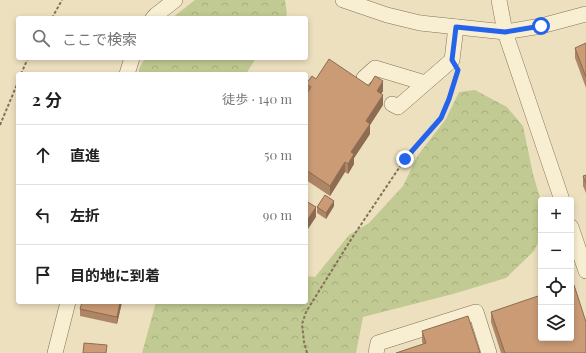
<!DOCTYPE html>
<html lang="ja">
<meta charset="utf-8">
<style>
body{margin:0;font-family:"Playfair Display","Noto Sans JP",serif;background:#f2f2f2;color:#222}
.controls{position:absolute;right:12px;bottom:12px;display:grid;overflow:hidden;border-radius:4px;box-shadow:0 2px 6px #0003}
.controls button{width:36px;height:36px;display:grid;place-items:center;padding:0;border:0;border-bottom:1px solid #e0e0e0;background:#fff;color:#222;font:20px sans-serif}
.stop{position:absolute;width:12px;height:12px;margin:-9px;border:3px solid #2563eb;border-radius:50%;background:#fff}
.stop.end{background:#2563eb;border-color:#fff;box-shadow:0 1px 4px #0008}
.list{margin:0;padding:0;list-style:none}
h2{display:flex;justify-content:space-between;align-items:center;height:52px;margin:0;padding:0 16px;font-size:17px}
h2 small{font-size:13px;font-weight:400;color:#767676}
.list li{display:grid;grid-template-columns:26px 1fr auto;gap:12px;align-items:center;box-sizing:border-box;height:60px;padding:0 16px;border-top:1px solid #e0e0e0}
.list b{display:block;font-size:15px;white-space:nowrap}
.list em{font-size:13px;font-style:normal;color:#767676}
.icon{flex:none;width:22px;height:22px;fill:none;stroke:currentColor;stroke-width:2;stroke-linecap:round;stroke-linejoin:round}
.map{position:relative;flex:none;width:586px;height:353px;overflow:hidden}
.search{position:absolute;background:#fff;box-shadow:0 2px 6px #0003;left:16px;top:16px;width:292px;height:44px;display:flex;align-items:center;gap:10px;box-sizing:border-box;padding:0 14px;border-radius:4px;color:#767676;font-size:15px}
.panel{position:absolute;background:#fff;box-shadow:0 2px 6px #0003;left:16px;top:72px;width:292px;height:232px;border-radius:4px}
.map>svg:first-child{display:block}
</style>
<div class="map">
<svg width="586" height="353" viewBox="0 0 586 353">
<defs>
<pattern id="forest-crowns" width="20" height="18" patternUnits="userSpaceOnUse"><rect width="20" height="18" fill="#c2ca93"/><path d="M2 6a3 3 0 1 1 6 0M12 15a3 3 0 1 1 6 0" fill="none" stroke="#a7ae7e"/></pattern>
</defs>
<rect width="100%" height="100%" fill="#ede0bf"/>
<g fill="url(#forest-crowns)">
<polygon points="195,0 285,0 287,14 285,18 172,18"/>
<polygon points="145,58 256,58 246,74 139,74 139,69"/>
<polygon points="475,90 507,107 523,126 533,174 541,201 541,237 534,251 506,278 453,294 363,317 356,353 142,353 156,302 306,302 306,276 315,277 349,235 369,223 403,186 418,155 446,119 459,92"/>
</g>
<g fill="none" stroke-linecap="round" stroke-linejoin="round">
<g stroke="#857158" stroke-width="16">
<g id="minor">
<polyline points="343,0 387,15 420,23 505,32 541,26 586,14"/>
<polyline points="499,0 505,32 562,200"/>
<polyline points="153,18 156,15 175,0"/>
<polyline points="127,74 132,58"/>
<polyline points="364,78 375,68 425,83"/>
<polyline points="392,104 398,107 452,60 456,27"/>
<polyline points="571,227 586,271"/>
<polyline points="55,353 68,302"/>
<polyline points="376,353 378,343 476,312 489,353"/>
</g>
</g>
<g stroke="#857158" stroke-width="2" stroke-dasharray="3 2" stroke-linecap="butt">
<polyline points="52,18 62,0"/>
<polyline points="21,74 28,58"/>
<polyline points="0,125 18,82"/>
<polyline points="307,353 304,342 302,324 306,312 352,238 405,159 441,118 449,99 457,73"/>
</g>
<use href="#minor" stroke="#f8eed2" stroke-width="15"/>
</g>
<g fill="#ae8565">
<polygon points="586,43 586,88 575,58 575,48"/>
<polygon points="316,79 369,86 383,91 381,94 383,105 370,125 370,134 354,158 354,164 348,174 345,172 330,196 306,180 306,84"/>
<polygon points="586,175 586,193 583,186 583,176"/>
<polygon points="334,206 326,219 317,213 317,207"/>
<polygon points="122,302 117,324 80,316 80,309"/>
<polygon points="491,312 586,353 501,353 491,322"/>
<polygon points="422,331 480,353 423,344 422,342"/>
</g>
<g fill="#8d6c52">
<polygon points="383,81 383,91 377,101 377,91"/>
<polygon points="383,95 383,105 370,125 370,134 354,158 354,164 348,174 348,164 351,152 366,121"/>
<polygon points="345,162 345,172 330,196 330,186"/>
<polygon points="334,201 334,206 326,219 326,213"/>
<polygon points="316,207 316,217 306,232 306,222"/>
<polygon points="120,302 122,302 117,324 117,317"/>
</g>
<g fill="#ca9b75" stroke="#8d6c52">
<polygon points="586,43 586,77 575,48"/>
<polygon points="329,59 369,86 375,76 383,81 377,91 383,95 366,121 370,124 351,152 354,154 348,164 345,162 330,186 306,170 306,95 311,87 306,84 312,76 316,79"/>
<polygon points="586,175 586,183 583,176"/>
<polygon points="325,195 334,201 326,213 317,207"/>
<polygon points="306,201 316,207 306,222"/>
<polygon points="574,285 586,322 586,353 505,353 491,312 541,295 541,338 571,338 571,286"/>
<polygon points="82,302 120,302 117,317 80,309"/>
<polygon points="468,316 480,353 396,353 426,343 422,331"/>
<polygon points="84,343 107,345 106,353 83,353"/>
</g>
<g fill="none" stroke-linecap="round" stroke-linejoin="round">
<polyline stroke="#2563eb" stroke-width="5" points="405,159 441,118 449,99 458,70 452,60 456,27 505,32 541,26"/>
</g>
</svg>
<div class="controls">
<button>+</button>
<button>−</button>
<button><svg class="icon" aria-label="locate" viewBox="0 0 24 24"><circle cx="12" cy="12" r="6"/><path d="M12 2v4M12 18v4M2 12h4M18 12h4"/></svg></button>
<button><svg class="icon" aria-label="layers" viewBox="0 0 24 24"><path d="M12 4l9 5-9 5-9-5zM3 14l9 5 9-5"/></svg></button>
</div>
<div class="stop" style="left:541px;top:26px"></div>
<div class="stop end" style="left:405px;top:159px"></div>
<div class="search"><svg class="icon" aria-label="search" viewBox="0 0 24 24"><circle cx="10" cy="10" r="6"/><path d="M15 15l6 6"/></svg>ここで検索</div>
<section class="panel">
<h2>2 分<small>徒歩 · 140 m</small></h2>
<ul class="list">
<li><svg class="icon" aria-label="ahead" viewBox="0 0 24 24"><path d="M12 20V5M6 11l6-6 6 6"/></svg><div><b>直進</b></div><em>50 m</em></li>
<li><svg class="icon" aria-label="left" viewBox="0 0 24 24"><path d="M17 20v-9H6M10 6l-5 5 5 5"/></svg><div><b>左折</b></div><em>90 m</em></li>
<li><svg class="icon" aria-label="arrive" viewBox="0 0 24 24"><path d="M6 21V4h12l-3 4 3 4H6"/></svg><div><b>目的地に到着</b></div></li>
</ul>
</section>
</div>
